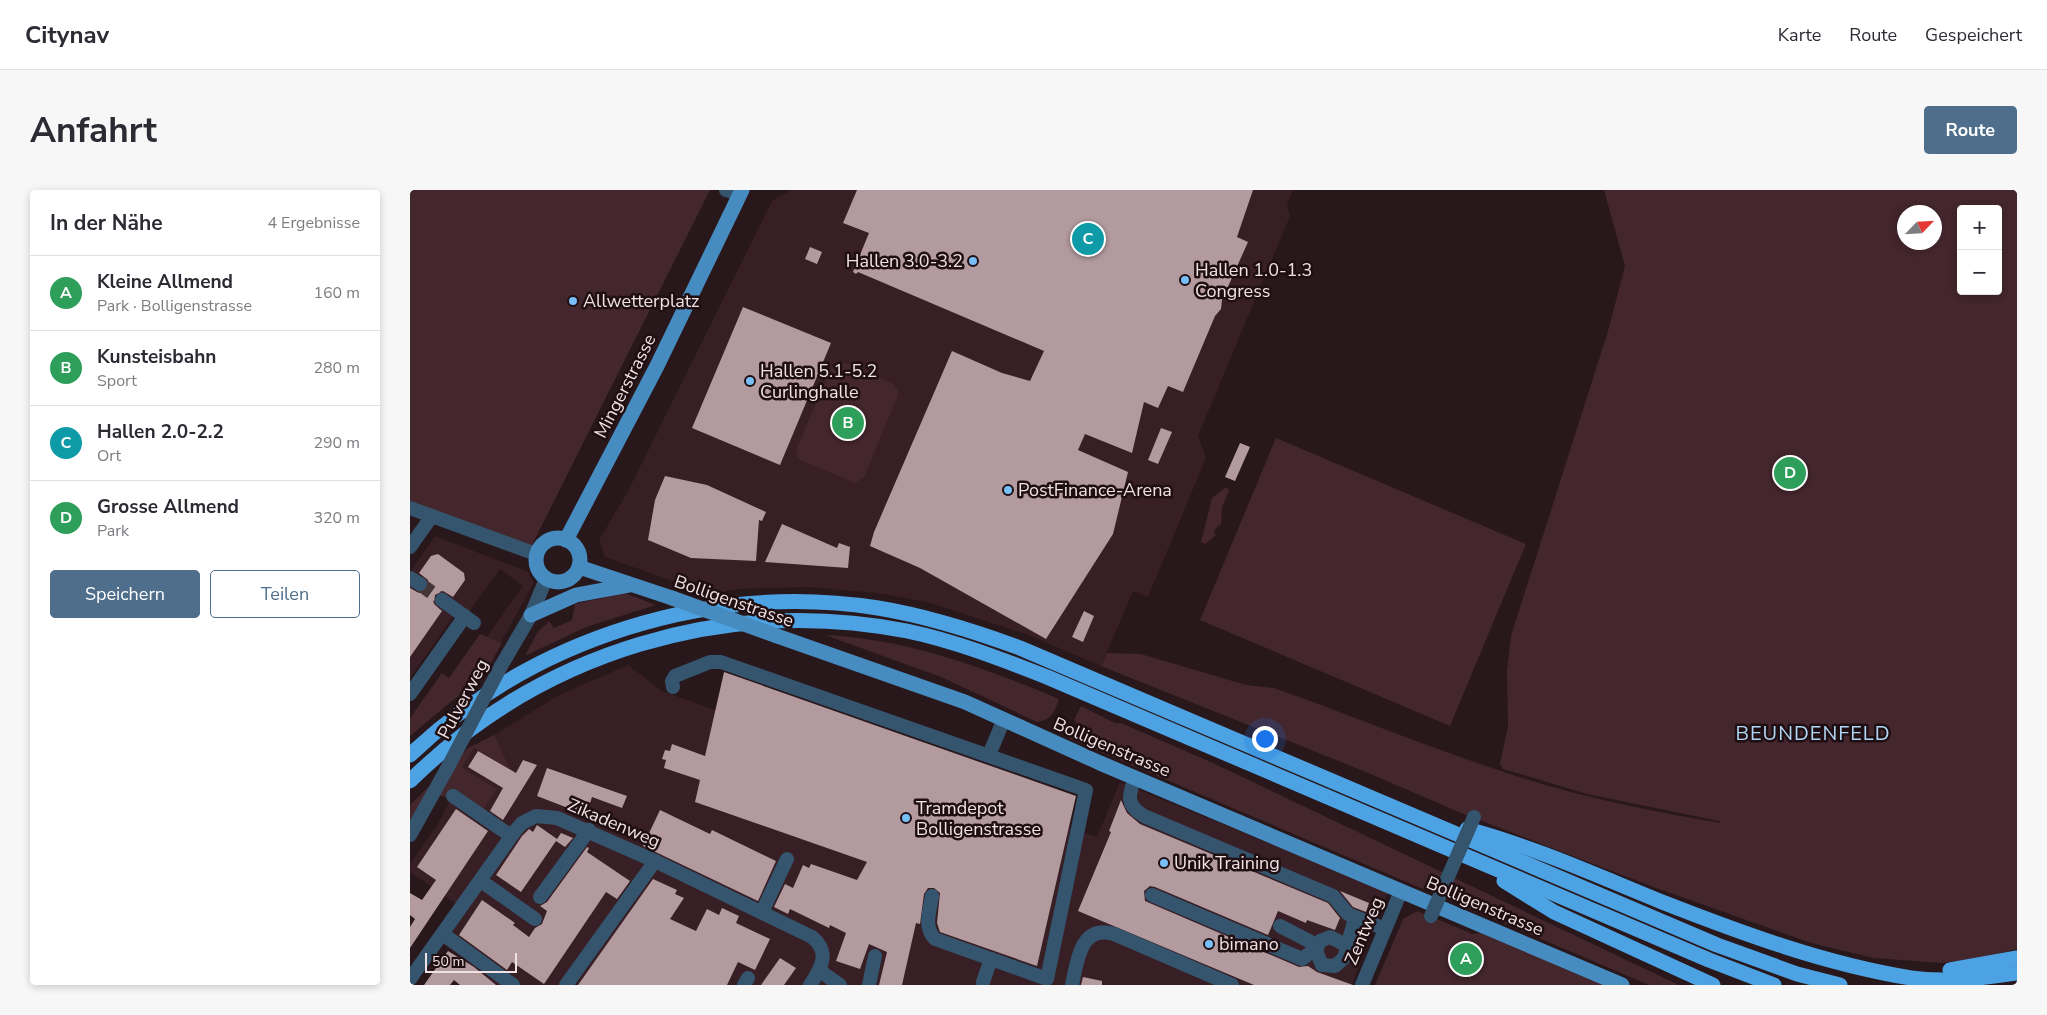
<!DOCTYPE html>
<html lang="de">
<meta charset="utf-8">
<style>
body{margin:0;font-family:"Nunito Sans",sans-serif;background:#f7f7f7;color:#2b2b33}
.controls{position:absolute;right:15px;top:15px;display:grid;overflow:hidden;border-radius:5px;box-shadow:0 2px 8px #0003}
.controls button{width:45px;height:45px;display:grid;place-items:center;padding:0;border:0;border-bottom:1px solid #e1e1e2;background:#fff;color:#2b2b33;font:25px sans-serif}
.compass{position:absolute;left:1487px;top:15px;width:45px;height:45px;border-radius:50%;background:#fff;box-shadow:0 2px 8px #0003;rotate:65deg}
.scale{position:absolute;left:15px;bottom:12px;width:92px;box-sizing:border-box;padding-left:5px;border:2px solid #efe2e5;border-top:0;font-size:14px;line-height:18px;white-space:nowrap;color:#efe2e5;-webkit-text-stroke:4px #1f0e12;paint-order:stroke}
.you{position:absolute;left:854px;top:548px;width:18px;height:18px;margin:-12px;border:4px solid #fff;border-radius:50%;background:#1a73e8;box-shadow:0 0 0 8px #1a73e833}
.badge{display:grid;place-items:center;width:32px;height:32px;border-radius:50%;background:#4e6e8b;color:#fff;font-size:16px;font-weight:700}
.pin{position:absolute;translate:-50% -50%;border:2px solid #fff;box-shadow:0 1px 5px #0006}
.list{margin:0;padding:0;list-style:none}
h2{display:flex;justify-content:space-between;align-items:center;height:65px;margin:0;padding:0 20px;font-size:21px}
h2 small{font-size:16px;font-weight:400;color:#7c7c81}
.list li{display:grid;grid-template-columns:32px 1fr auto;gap:15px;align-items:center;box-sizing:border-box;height:75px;padding:0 20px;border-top:1px solid #e1e1e2}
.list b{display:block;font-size:19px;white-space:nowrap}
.list p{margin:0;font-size:16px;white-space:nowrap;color:#7c7c81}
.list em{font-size:16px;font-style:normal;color:#7c7c81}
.actions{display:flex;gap:10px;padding:15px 20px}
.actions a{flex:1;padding:11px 0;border:1px solid #4e6e8b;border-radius:5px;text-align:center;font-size:18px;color:#4e6e8b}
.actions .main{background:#4e6e8b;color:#fff}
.map{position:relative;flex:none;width:1607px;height:795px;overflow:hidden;border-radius:5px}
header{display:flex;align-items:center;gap:30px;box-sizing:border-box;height:70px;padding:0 25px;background:#fff;border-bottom:1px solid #e1e1e2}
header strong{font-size:24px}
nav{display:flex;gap:28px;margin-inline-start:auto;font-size:18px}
.intro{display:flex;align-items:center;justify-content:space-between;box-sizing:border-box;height:120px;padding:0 30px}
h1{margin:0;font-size:35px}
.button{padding:12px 22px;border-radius:5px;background:#4e6e8b;color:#fff;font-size:18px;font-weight:700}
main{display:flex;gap:30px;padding:0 30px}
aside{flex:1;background:#fff;border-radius:5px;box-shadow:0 2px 8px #0003}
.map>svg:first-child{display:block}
</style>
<header>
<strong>Citynav</strong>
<nav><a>Karte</a><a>Route</a><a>Gespeichert</a></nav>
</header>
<div class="intro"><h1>Anfahrt</h1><a class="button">Route</a></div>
<main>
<aside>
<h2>In der Nähe<small>4 Ergebnisse</small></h2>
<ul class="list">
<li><span class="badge" style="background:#2e9e5b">A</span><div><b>Kleine Allmend</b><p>Park · Bolligenstrasse</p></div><em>160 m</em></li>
<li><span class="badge" style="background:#2e9e5b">B</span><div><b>Kunsteisbahn</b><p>Sport</p></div><em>280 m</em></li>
<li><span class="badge" style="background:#0f9aa8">C</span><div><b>Hallen 2.0-2.2</b><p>Ort</p></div><em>290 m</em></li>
<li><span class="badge" style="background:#2e9e5b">D</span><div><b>Grosse Allmend</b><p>Park</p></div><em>320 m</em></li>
</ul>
<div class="actions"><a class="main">Speichern</a><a>Teilen</a></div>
</aside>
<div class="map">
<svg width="1607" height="795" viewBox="0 0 1607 795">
<rect width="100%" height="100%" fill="#28171b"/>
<g fill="#371f25">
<polygon points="381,0 883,0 877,15 880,26 788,246 796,268 738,407 723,401 691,476 616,444 517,412 467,403 398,397 330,399 299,404 195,367 189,350 218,301 362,11"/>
<polygon points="25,346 118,382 124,393 91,452 76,448 113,396 90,379 58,423 50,417 0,488 0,382"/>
<polygon points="218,475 252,501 509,593 519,590 687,647 710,592 978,702 942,795 50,795 44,791 57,771 23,748 46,714 0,682 0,674 28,634 41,608 86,599 52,578 64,558 101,580 84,545 149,505"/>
</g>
<g fill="#44262d" fill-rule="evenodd">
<polygon points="0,0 300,0 121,357 0,311"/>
<path d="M1194,0h413v759l-40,10 -36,4 -67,-5 -63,-15 -155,-55 -195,-75 -95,-41 -265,-106 6,-13 34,1 105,31 28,3c79,28 156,60 236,86 69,23 140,37 211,49l-2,-2 -132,-27 -84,-25 -3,-5 8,-38 -1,-55 4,-35 97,-305 17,-65zM1551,19h37v82h-37zM1494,22h30v30h-30z"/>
<polygon points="429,173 435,173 482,193 488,201 487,208 454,287 445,293 392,271 387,266 387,258 420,180"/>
<polygon points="866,248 1116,354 1040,536 790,430"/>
<polygon points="816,297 819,300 812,318 811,334 805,339 804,344 807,344 795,354 791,352 802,308"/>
<polygon points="215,403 246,415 176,437 115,466 127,443 139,431 144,438 162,430 165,414"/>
<polygon points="70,444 92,453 71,491 43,510 0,546 0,528 32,483 39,488"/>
<path d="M415,445c82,4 160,33 234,64 -4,13 -8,21 -22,23l-96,-45z"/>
<polygon points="671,516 705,533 711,533 803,573 1269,795 1239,795 658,548 661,542 666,540 677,543 679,540 668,535 664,530"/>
<polygon points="84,545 101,580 64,558 52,578 87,599 73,620 17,601 0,633 0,615 58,558"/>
<polygon points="1007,721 1063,744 1071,743 1199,795 965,795 993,729"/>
</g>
<g fill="#b29a9f">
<polygon points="447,0 843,0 827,47 838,52 812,110 811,119 805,126 773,202 758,196 748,218 734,212 722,263 675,244 668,260 718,282 703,344 636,449 510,378 460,356 464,342 542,161 592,183 620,191 634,161 448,82 446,84 443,82 459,43 433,33"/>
<polygon points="400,57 412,62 407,74 395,69"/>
<polygon points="333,117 421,153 370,275 282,238"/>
<polygon points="751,238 762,242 748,274 738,270"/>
<polygon points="830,253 840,257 825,291 815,287"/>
<polygon points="255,286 297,295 356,322 352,331 349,330 346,371 281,368 238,350 245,310"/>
<polygon points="372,334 427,358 429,353 440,357 438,378 355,372"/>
<polygon points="28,364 54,383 55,390 43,407 33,401 25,405 24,414 32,421 0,467 0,398 9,403 17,399 18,390 9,383 21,366"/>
<polygon points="674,421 684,426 673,452 662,447"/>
<polygon points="314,482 666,606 627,776 530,742 527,733 530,703 524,698 518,698 514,704 510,734 506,733 492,795 469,795 477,762 459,754 450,779 426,771 436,743 420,735 419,738 380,719 378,724 364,717 375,694 383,698 393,675 399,678 401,674 447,690 457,672 285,612 290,590 254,578 256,570 252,569 255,560 260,561 262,554 295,566"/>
<polygon points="68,561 106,583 113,570 127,575 93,630 80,621 93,598 58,577"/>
<polygon points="137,578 217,606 212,618 182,607 176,625 127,606"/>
<polygon points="711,610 717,623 730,634 918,713 930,728 925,740 897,730 896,733 868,721 858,745 745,697 740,696 734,701 735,711 889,777 898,776 907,782 943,795 844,795 668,721 701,642 699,641"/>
<polygon points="46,619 78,641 0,758 0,737 5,729 0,725 0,703 12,710 26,690 7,677"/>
<polygon points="250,620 300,644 302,640 366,671 348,711 233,656"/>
<polygon points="127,635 147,649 151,643 163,648 155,657 146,651 111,702 86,685 112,646 119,639 123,642"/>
<polygon points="177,657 179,658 177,662 220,691 207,709 196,702 134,794 102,772 97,780 49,745 72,710 105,733 103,735 119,747 125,738 132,734 137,721 130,716 137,712"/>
<polygon points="243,689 267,700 265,704 274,708 260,729 286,741 297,719 309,725 312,718 329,726 326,733 360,749 345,780 328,772 317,795 168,795"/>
<polygon points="930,701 959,713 956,722 943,717"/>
<polygon points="38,761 64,777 86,795 50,795 44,790 40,795 14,795"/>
<polygon points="370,768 386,778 374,795 351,795"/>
<polygon points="673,787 692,791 692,795 671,795"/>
</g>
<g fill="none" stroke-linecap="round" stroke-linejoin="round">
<polyline stroke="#463539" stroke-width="14" stroke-dasharray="14 7" stroke-linecap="butt" points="10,394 32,410"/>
<g stroke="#35556e" stroke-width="14">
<polyline points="316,0 330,4"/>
<polyline points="0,318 126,364"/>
<polyline points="0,357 22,326"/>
<polyline points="0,388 10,394"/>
<polyline points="32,410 64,433"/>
<polyline points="91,476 121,425 136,389"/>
<path d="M263,497l-1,-6 3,-5 35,-14h11l365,128 -39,189 -112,-40c-12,-12 -5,-28 -3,-43"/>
<polyline points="0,504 55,426"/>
<polyline points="579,565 594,529"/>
<path d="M725,588c-7,18 -9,27 9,38l189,80 15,18 37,15"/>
<polyline points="43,606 101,646"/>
<polyline points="0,645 39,575"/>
<polyline points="71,691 125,729"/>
<polyline points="742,705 892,769 905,759"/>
<polyline points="130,707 179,640"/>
<polyline points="352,722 377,669"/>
<polyline points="870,736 899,751"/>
<polyline points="33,744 103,795"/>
<polyline points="410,781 430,795"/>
<path d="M0,789l105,-148 7,-8 14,-7 21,2 98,43 157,76c19,15 9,32 -2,48"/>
<polyline points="573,792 581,769"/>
<polyline points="156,795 245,671"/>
<polyline points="334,795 338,788"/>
<polyline points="459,795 465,766"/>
<path d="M662,795c5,-23 8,-61 42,-51l118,51"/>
<polyline points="952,795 991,701"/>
</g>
<g stroke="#478cc1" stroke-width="15">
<circle cx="148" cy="370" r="22"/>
<polyline points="156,350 247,176 332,0"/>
<polyline points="169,377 262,408"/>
<polyline points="121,425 166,405 220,395"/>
<polyline points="367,446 555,512 690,573 1212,795"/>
</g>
<g stroke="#4ca2e2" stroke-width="15">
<path d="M0,565c123,-117 300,-173 468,-147 49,8 96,23 142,40l697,297 80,29 43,11"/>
<path d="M0,591c132,-130 316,-185 497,-150 48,10 94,28 140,46l662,283 65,25"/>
<path d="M1057,639c67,18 131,47 195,73 82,32 163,62 249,76 34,5 72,0 106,-5"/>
<polyline points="1094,691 1144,722 1303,795"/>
<polyline points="1540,780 1607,768"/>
</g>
<g stroke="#35556e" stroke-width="14">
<polyline points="39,575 91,476"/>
<polyline points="1021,726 1064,627"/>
<polyline points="932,753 920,747 910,751 906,761 912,775 925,776 934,768 945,728"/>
</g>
<polyline stroke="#478cc1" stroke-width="15" points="262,408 367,446"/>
</g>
<g fill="#78bff7" stroke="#1f0e12" stroke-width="2">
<circle cx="563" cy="71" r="5"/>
<circle cx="775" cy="90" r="5"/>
<circle cx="163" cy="111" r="5"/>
<circle cx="340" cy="191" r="5"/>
<circle cx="598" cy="300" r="5"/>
<circle cx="496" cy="628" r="5"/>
<circle cx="754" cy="673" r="5"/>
<circle cx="799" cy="754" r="5"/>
</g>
<g text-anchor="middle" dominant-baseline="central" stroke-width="5" stroke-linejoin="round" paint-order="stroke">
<g font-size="18" fill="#efe2e5" stroke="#1f0e12" text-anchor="start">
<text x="553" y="71" text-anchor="end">Hallen 3.0-3.2</text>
<text x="785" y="80">Hallen 1.0-1.3<tspan x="785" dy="21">Congress</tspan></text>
<text x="173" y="111">Allwetterplatz</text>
<text x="350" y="181">Hallen 5.1-5.2<tspan x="350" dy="21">Curlinghalle</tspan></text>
<text x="608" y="300">PostFinance-Arena</text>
<text x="506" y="618">Tramdepot<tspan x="506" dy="21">Bolligenstrasse</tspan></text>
<text x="764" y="673">Unik Training</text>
<text x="809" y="754">bimano</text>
</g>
<g font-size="18" fill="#efe2e5" stroke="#1f0e12">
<text transform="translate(215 196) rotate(-63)">Mingerstrasse</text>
<text transform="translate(324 411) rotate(19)">Bolligenstrasse</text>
<text transform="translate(53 509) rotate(-62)">Pulverweg</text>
<text transform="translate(702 557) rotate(23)">Bolligenstrasse</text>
<text transform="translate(204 633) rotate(23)">Zikadenweg</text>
<text transform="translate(1075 716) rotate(23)">Bolligenstrasse</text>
<text transform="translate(954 741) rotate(-67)">Zentweg</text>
</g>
<g font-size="20" letter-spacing="1" fill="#b0d6f6" stroke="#1f0e12">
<text x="1403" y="543">BEUNDENFELD</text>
</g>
</g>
</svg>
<div class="controls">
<button>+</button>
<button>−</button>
</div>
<svg class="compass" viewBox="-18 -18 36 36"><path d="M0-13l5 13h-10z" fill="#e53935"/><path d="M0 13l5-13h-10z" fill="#7c7c81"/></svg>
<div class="scale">50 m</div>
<div class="you"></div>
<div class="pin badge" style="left:1056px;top:769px;background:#2e9e5b">A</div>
<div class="pin badge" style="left:438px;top:233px;background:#2e9e5b">B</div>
<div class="pin badge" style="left:678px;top:49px;background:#0f9aa8">C</div>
<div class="pin badge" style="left:1380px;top:283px;background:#2e9e5b">D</div>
</div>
</main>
